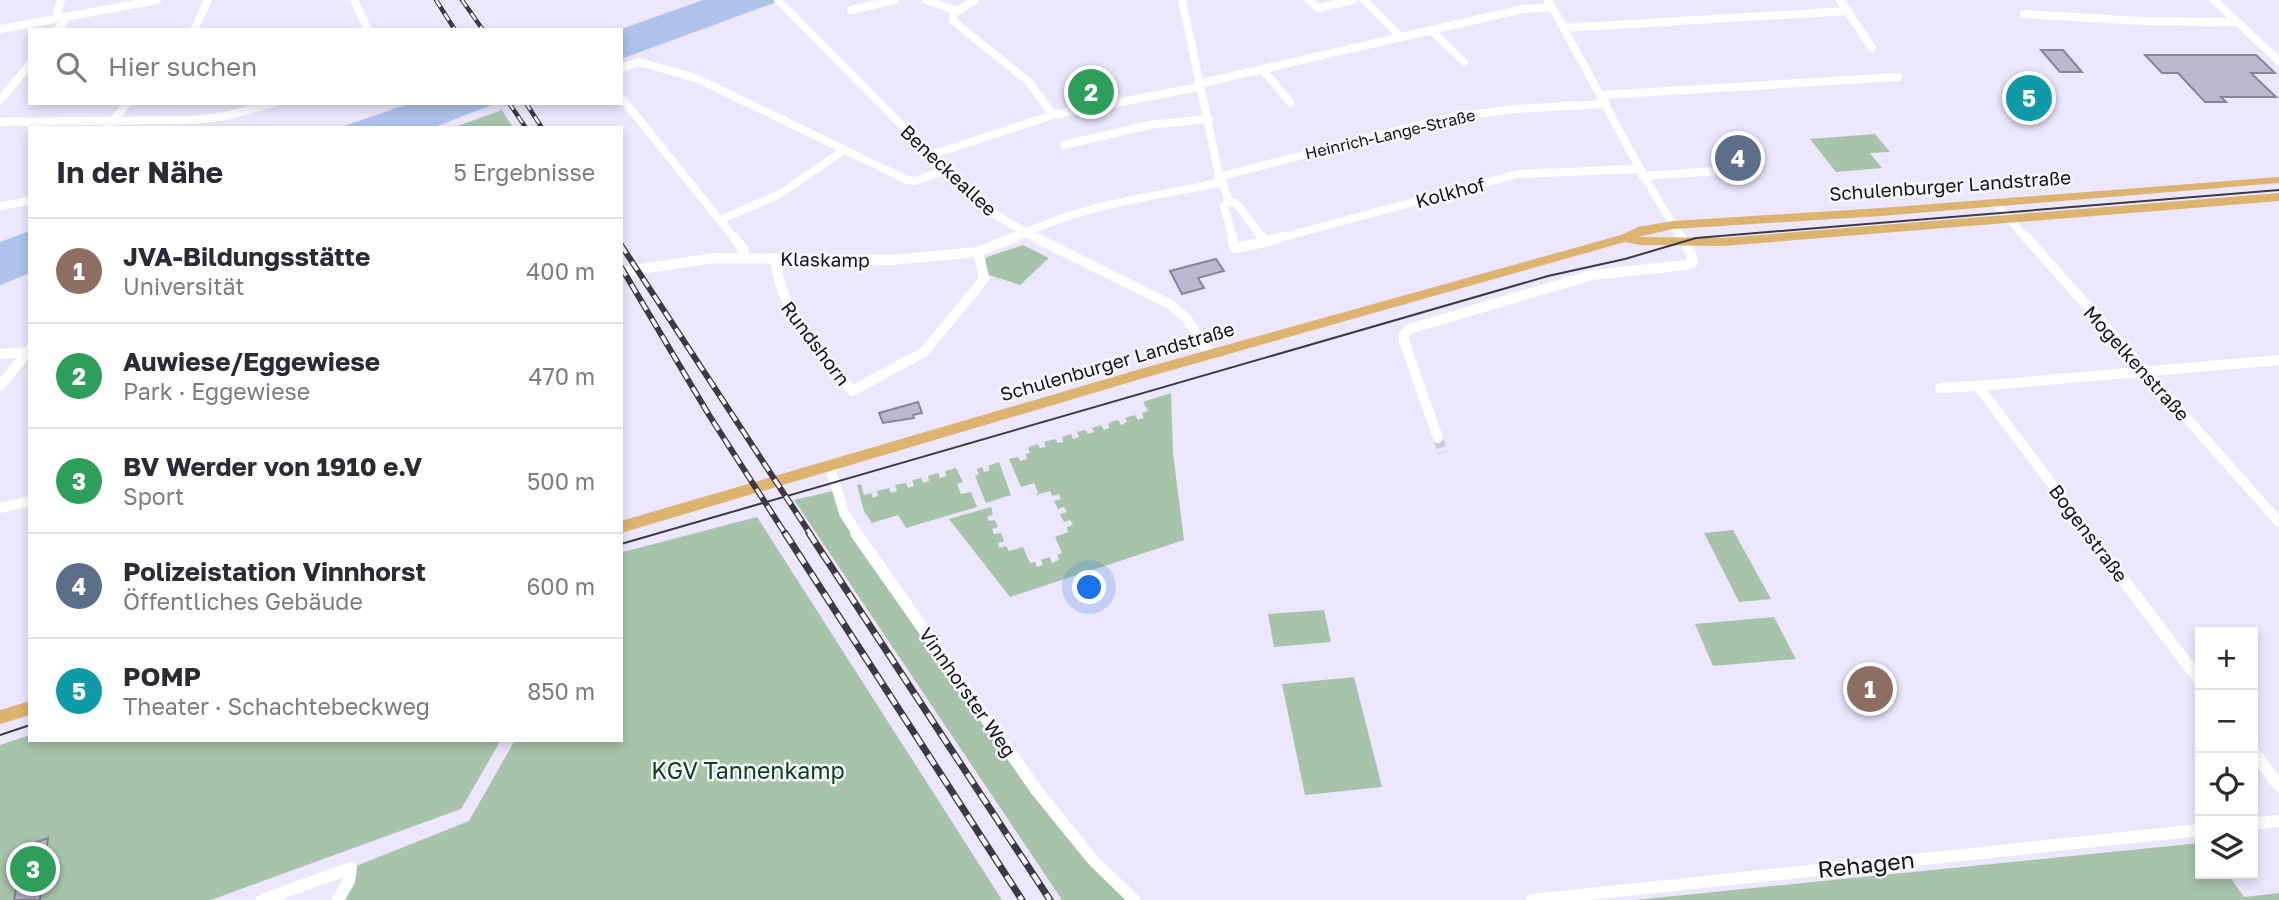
<!DOCTYPE html>
<html lang="de">
<meta charset="utf-8">
<style>
body{margin:0;font-family:"Golos Text",sans-serif;background:#f7f7f7;color:#2b2b33}
.controls{position:absolute;right:21px;bottom:21px;display:grid;overflow:hidden;border-radius:0px;box-shadow:0 4px 10px #0003}
.controls button{width:63px;height:63px;display:grid;place-items:center;padding:0;border:0;border-bottom:2px solid #e1e1e2;background:#fff;color:#2b2b33;font:35px sans-serif}
.you{position:absolute;left:1090px;top:588px;width:24px;height:24px;margin:-18px;border:5px solid #fff;border-radius:50%;background:#1a73e8;box-shadow:0 0 0 10px #1a73e833}
.badge{display:grid;place-items:center;width:46px;height:46px;border-radius:50%;background:#bd2f28;color:#fff;font-size:23px;font-weight:700}
.pin{position:absolute;translate:-50% -50%;border:4px solid #fff;box-shadow:0 2px 7px #0006}
.list{margin:0;padding:0;list-style:none}
h2{display:flex;justify-content:space-between;align-items:center;height:91px;margin:0;padding:0 28px;font-size:30px}
h2 small{font-size:23px;font-weight:400;color:#7c7c81}
.list li{display:grid;grid-template-columns:46px 1fr auto;gap:21px;align-items:center;box-sizing:border-box;height:105px;padding:0 28px;border-top:2px solid #e1e1e2}
.list b{display:block;font-size:26px;white-space:nowrap}
.list p{margin:0;font-size:23px;white-space:nowrap;color:#7c7c81}
.list em{font-size:23px;font-style:normal;color:#7c7c81}
.icon{flex:none;width:38px;height:38px;fill:none;stroke:currentColor;stroke-width:2;stroke-linecap:round;stroke-linejoin:round}
.map{position:relative;flex:none;width:2279px;height:900px;overflow:hidden}
.search{position:absolute;background:#fff;box-shadow:0 4px 10px #0003;left:28px;top:28px;width:595px;height:77px;display:flex;align-items:center;gap:18px;box-sizing:border-box;padding:0 24px;border-radius:0px;color:#7c7c81;font-size:26px}
.panel{position:absolute;background:#fff;box-shadow:0 4px 10px #0003;left:28px;top:126px;width:595px;height:616px;border-radius:0px}
.map>svg:first-child{display:block}
</style>
<div class="map">
<svg width="2279" height="900" viewBox="0 0 2279 900">
<rect width="100%" height="100%" fill="#ece7fd"/>
<g fill="#a7c4ab">
<polygon points="1102,81 1112,96 1089,102 1087,99 1079,101 1071,88"/>
<polygon points="502,110 513,128 452,128"/>
<polygon points="1875,134 1890,152 1870,153 1882,168 1836,172 1810,139"/>
<polygon points="1023,245 1049,258 1020,285 989,275 985,260 987,257"/>
<polygon points="1171,393 1173,453 1184,540 1010,597 949,519 991,507 993,514 987,517 989,521 995,520 998,527 992,529 994,534 1001,533 1004,541 998,543 999,548 1006,546 1009,551 1023,547 1030,563 1035,562 1037,567 1043,565 1041,560 1050,557 1052,563 1059,560 1057,555 1062,553 1055,537 1068,532 1067,527 1073,525 1070,520 1064,522 1060,514 1067,512 1064,507 1058,509 1054,501 1061,499 1059,494 1052,496 1050,491 1036,495 1038,492 1034,483 1021,487 1009,459 1018,457 1020,461 1027,459 1026,454 1030,453 1028,447 1038,444 1040,448 1046,447 1044,442 1055,439 1058,443 1063,442 1062,437 1071,434 1073,439 1079,437 1077,432 1085,430 1088,434 1094,432 1092,428 1101,425 1104,430 1109,428 1108,423 1118,420 1121,425 1127,422 1125,418 1135,415 1138,420 1144,418 1142,413 1148,411 1143,402"/>
<polygon points="999,462 1011,495 986,503 975,476 979,475 977,469 982,467 984,472 990,470 988,466"/>
<polygon points="956,468 963,482 957,484 961,494 971,492 977,507 906,528 898,515 872,523 864,511 857,485 861,484 864,495 871,493 873,498 878,496 877,491 889,488 891,493 897,491 895,485 906,483 908,488 914,486 912,480 921,478 923,483 929,481 928,476 938,473 940,478 946,476 945,471"/>
<polygon points="837,490 844,513 1001,740 1134,900 1062,900 794,500"/>
<polygon points="757,517 1002,900 338,900 351,868 469,821 515,740 621,740 623,552"/>
<polygon points="1733,530 1771,599 1739,602 1704,533"/>
<polygon points="1324,610 1331,642 1274,647 1268,614"/>
<polygon points="1774,617 1796,659 1713,666 1695,624"/>
<polygon points="1354,677 1382,787 1305,795 1282,684"/>
<polygon points="30,735 30,740 501,740 461,809 211,900 0,900 0,745"/>
<polygon points="2200,843 2200,874 2228,874 2244,897 2279,893 2279,900 1635,900"/>
</g>
<g fill="#aec2ea">
<polygon points="703,0 782,0 621,59 621,30 619,30"/>
<polygon points="411,103 497,103 432,128 338,128"/>
<polygon points="30,231 30,273 0,285 0,242"/>
</g>
<g fill="#bdb8cd" stroke="#888498" stroke-width="2">
<polygon points="2041,50 2063,50 2082,72 2060,72"/>
<polygon points="2145,55 2256,55 2275,73 2251,73 2276,97 2221,97 2226,102 2205,102 2178,73 2162,73"/>
<polygon points="1216,259 1224,271 1198,278 1204,288 1182,294 1170,271"/>
<polygon points="918,402 922,413 913,415 914,418 883,423 879,413"/>
<polygon points="48,838 40,900 14,900 25,846"/>
</g>
<g fill="none" stroke-linecap="round" stroke-linejoin="round">
<polyline stroke="#ccc7db" stroke-width="10" stroke-dasharray="10 5" stroke-linecap="butt" points="1438,438 1443,453"/>
<g stroke="#fff" stroke-width="8">
<polyline points="354,0 368,30"/>
<polyline points="778,0 946,170 993,213 1037,239"/>
<polyline points="926,0 957,11"/>
<polyline points="975,0 954,13 953,21 1029,82 1053,115"/>
<polyline points="1182,0 1218,170 1229,201"/>
<polyline points="1309,0 1318,8 1353,0"/>
<polyline points="1364,0 1401,37"/>
<path d="M1548,0c45,79 85,162 134,239"/>
<polyline points="1840,0 1872,48"/>
<polyline points="2214,0 2279,61"/>
<polyline points="851,10 895,0"/>
<polyline points="2024,14 2142,21 2237,22"/>
<polyline points="1564,28 1847,11"/>
<polyline points="0,29 157,0"/>
<polyline points="57,30 64,22 57,12 61,0"/>
<polyline points="194,30 208,0"/>
<polyline points="1431,30 1464,62"/>
<polyline points="621,68 639,62 696,78 907,180 915,181 946,170"/>
<polyline points="1262,69 1291,103"/>
<polyline points="1198,84 1523,9 1551,7"/>
<polyline points="1602,95 1898,77"/>
<polyline points="621,97 735,239"/>
<polyline points="0,100 30,64"/>
<polyline points="0,122 192,120 226,116 274,103"/>
<polyline points="106,128 128,103"/>
<polyline points="1064,145 1149,125 1209,119"/>
<polyline points="931,155 1053,115 1199,87"/>
<polyline points="1642,176 1718,171"/>
<polyline points="1218,177 1447,118 1513,109 1606,104"/>
<polyline points="1229,201 1237,204 1263,239"/>
<polyline points="1229,201 1224,206 1233,239"/>
<polyline points="1995,203 2027,239"/>
<polyline points="0,206 30,201"/>
<polyline points="720,220 780,194 844,150"/>
<path d="M1013,239c63,-33 136,-42 206,-56"/>
<polyline points="1276,239 1518,174 1639,169"/>
</g>
<g stroke="#fff" stroke-width="10">
<polyline points="734,237 743,249 745,258"/>
<polyline points="1034,237 1171,305 1187,319 1210,355"/>
<polyline points="1232,237 1235,248 1265,242 1262,237"/>
<polyline points="2026,237 2279,522"/>
<polyline points="1265,242 1282,237"/>
<path d="M775,258c6,56 43,92 77,133l72,-39 60,-73 -6,-27"/>
<polyline points="621,272 713,258 892,260 978,252 1016,237"/>
<polyline points="0,354 30,352"/>
<polyline points="0,386 30,349"/>
<polyline points="1940,388 1978,386"/>
<polyline points="1438,438 1404,341 1404,334 1409,329 1592,275 1686,265 1693,262 1691,253 1681,237"/>
<polyline points="830,466 844,513 858,535"/>
<polyline points="0,508 30,501"/>
<polyline points="2090,535 1978,386 2279,360"/>
</g>
<g stroke="#fff" stroke-width="12">
<polyline points="856,533 1037,791 1093,860 1134,900"/>
<polyline points="2088,533 2200,681"/>
<polyline points="2253,751 2279,786"/>
<polyline points="2253,824 2279,821"/>
<polyline points="262,900 351,868 349,881 338,900"/>
<polyline points="1532,900 2200,830"/>
</g>
<g fill="#ddb370" fill-rule="evenodd">
<polygon points="2279,177 2279,183 1881,216 1673,229 1638,237 1723,238 2279,193 2279,201 1723,246 1640,245 1625,242 1144,378 621,533 621,521 1144,368 1621,235 1638,227 1673,221 1881,208"/>
<polygon points="30,701 30,715 0,724 0,710"/>
</g>
<g stroke="#3c3943" stroke-width="2">
<polyline points="621,544 1548,276 1625,259 1696,238 2279,190"/>
<polyline points="0,735 30,725"/>
</g>
<g stroke="#3c3943" stroke-width="4.5">
<g id="rail-far2">
<polyline points="436,0 455,30"/>
<polyline points="462,0 483,30"/>
<polyline points="509,103 526,128"/>
<polyline points="526,103 542,128"/>
</g>
</g>
<g stroke="#3c3943" stroke-width="6">
<g id="rail-far1">
<polyline points="621,245 811,535"/>
<polyline points="621,267 709,415 786,535"/>
</g>
</g>
<g stroke="#3c3943" stroke-width="7">
<g id="rail">
<polyline points="785,533 1022,900"/>
<polyline points="809,533 1050,900"/>
</g>
</g>
<use href="#rail-far2" stroke="#f8f7fc" stroke-width="2.5" stroke-dasharray="8" stroke-linecap="butt"/>
<use href="#rail-far1" stroke="#f8f7fc" stroke-width="3.5" stroke-dasharray="10" stroke-linecap="butt"/>
<use href="#rail" stroke="#f8f7fc" stroke-width="4.5" stroke-dasharray="12" stroke-linecap="butt"/>
</g>
<g text-anchor="middle" dominant-baseline="central" stroke-width="5" stroke-linejoin="round" paint-order="stroke">
<g font-size="16" fill="#15131a" stroke="#f8f7fc">
<text transform="translate(1390 134) rotate(-13)">Heinrich-Lange-Straße</text>
</g>
<g font-size="19" fill="#15131a" stroke="#f8f7fc">
<text transform="translate(949 170) rotate(43)">Beneckeallee</text>
<text transform="translate(1950 185) rotate(-4)">Schulenburger Landstraße</text>
<text transform="translate(1450 192) rotate(-15)">Kolkhof</text>
<text transform="translate(825 259) rotate(1)">Klaskamp</text>
<text transform="translate(816 343) rotate(53)">Rundshorn</text>
<text transform="translate(1117 361) rotate(-16)">Schulenburger Landstraße</text>
<text transform="translate(2137 363) rotate(48)">Mogelkenstraße</text>
<text transform="translate(2089 533) rotate(53)">Bogenstraße</text>
<text transform="translate(968 692) rotate(55)">Vinnhorster Weg</text>
</g>
<g font-size="23" fill="#07441b" stroke="#f8f7fc">
<text x="748" y="770">KGV Tannenkamp</text>
</g>
<g font-size="23" fill="#15131a" stroke="#f8f7fc">
<text transform="translate(1866 864) rotate(-6)">Rehagen</text>
</g>
</g>
</svg>
<div class="controls">
<button>+</button>
<button>−</button>
<button><svg class="icon" aria-label="locate" viewBox="0 0 24 24"><circle cx="12" cy="12" r="6"/><path d="M12 2v4M12 18v4M2 12h4M18 12h4"/></svg></button>
<button><svg class="icon" aria-label="layers" viewBox="0 0 24 24"><path d="M12 4l9 5-9 5-9-5zM3 14l9 5 9-5"/></svg></button>
</div>
<div class="you"></div>
<div class="pin badge" style="left:1870px;top:689px;background:#8d6e63">1</div>
<div class="pin badge" style="left:1091px;top:92px;background:#2e9e5b">2</div>
<div class="pin badge" style="left:33px;top:869px;background:#2e9e5b">3</div>
<div class="pin badge" style="left:1738px;top:158px;background:#5c6f8a">4</div>
<div class="pin badge" style="left:2029px;top:98px;background:#0f9aa8">5</div>
<div class="search"><svg class="icon" aria-label="search" viewBox="0 0 24 24"><circle cx="10" cy="10" r="6"/><path d="M15 15l6 6"/></svg>Hier suchen</div>
<section class="panel">
<h2>In der Nähe<small>5 Ergebnisse</small></h2>
<ul class="list">
<li><span class="badge" style="background:#8d6e63">1</span><div><b>JVA-Bildungsstätte</b><p>Universität</p></div><em>400 m</em></li>
<li><span class="badge" style="background:#2e9e5b">2</span><div><b>Auwiese/Eggewiese</b><p>Park · Eggewiese</p></div><em>470 m</em></li>
<li><span class="badge" style="background:#2e9e5b">3</span><div><b>BV Werder von 1910 e.V</b><p>Sport</p></div><em>500 m</em></li>
<li><span class="badge" style="background:#5c6f8a">4</span><div><b>Polizeistation Vinnhorst</b><p>Öffentliches Gebäude</p></div><em>600 m</em></li>
<li><span class="badge" style="background:#0f9aa8">5</span><div><b>POMP</b><p>Theater · Schachtebeckweg</p></div><em>850 m</em></li>
</ul>
</section>
</div>
